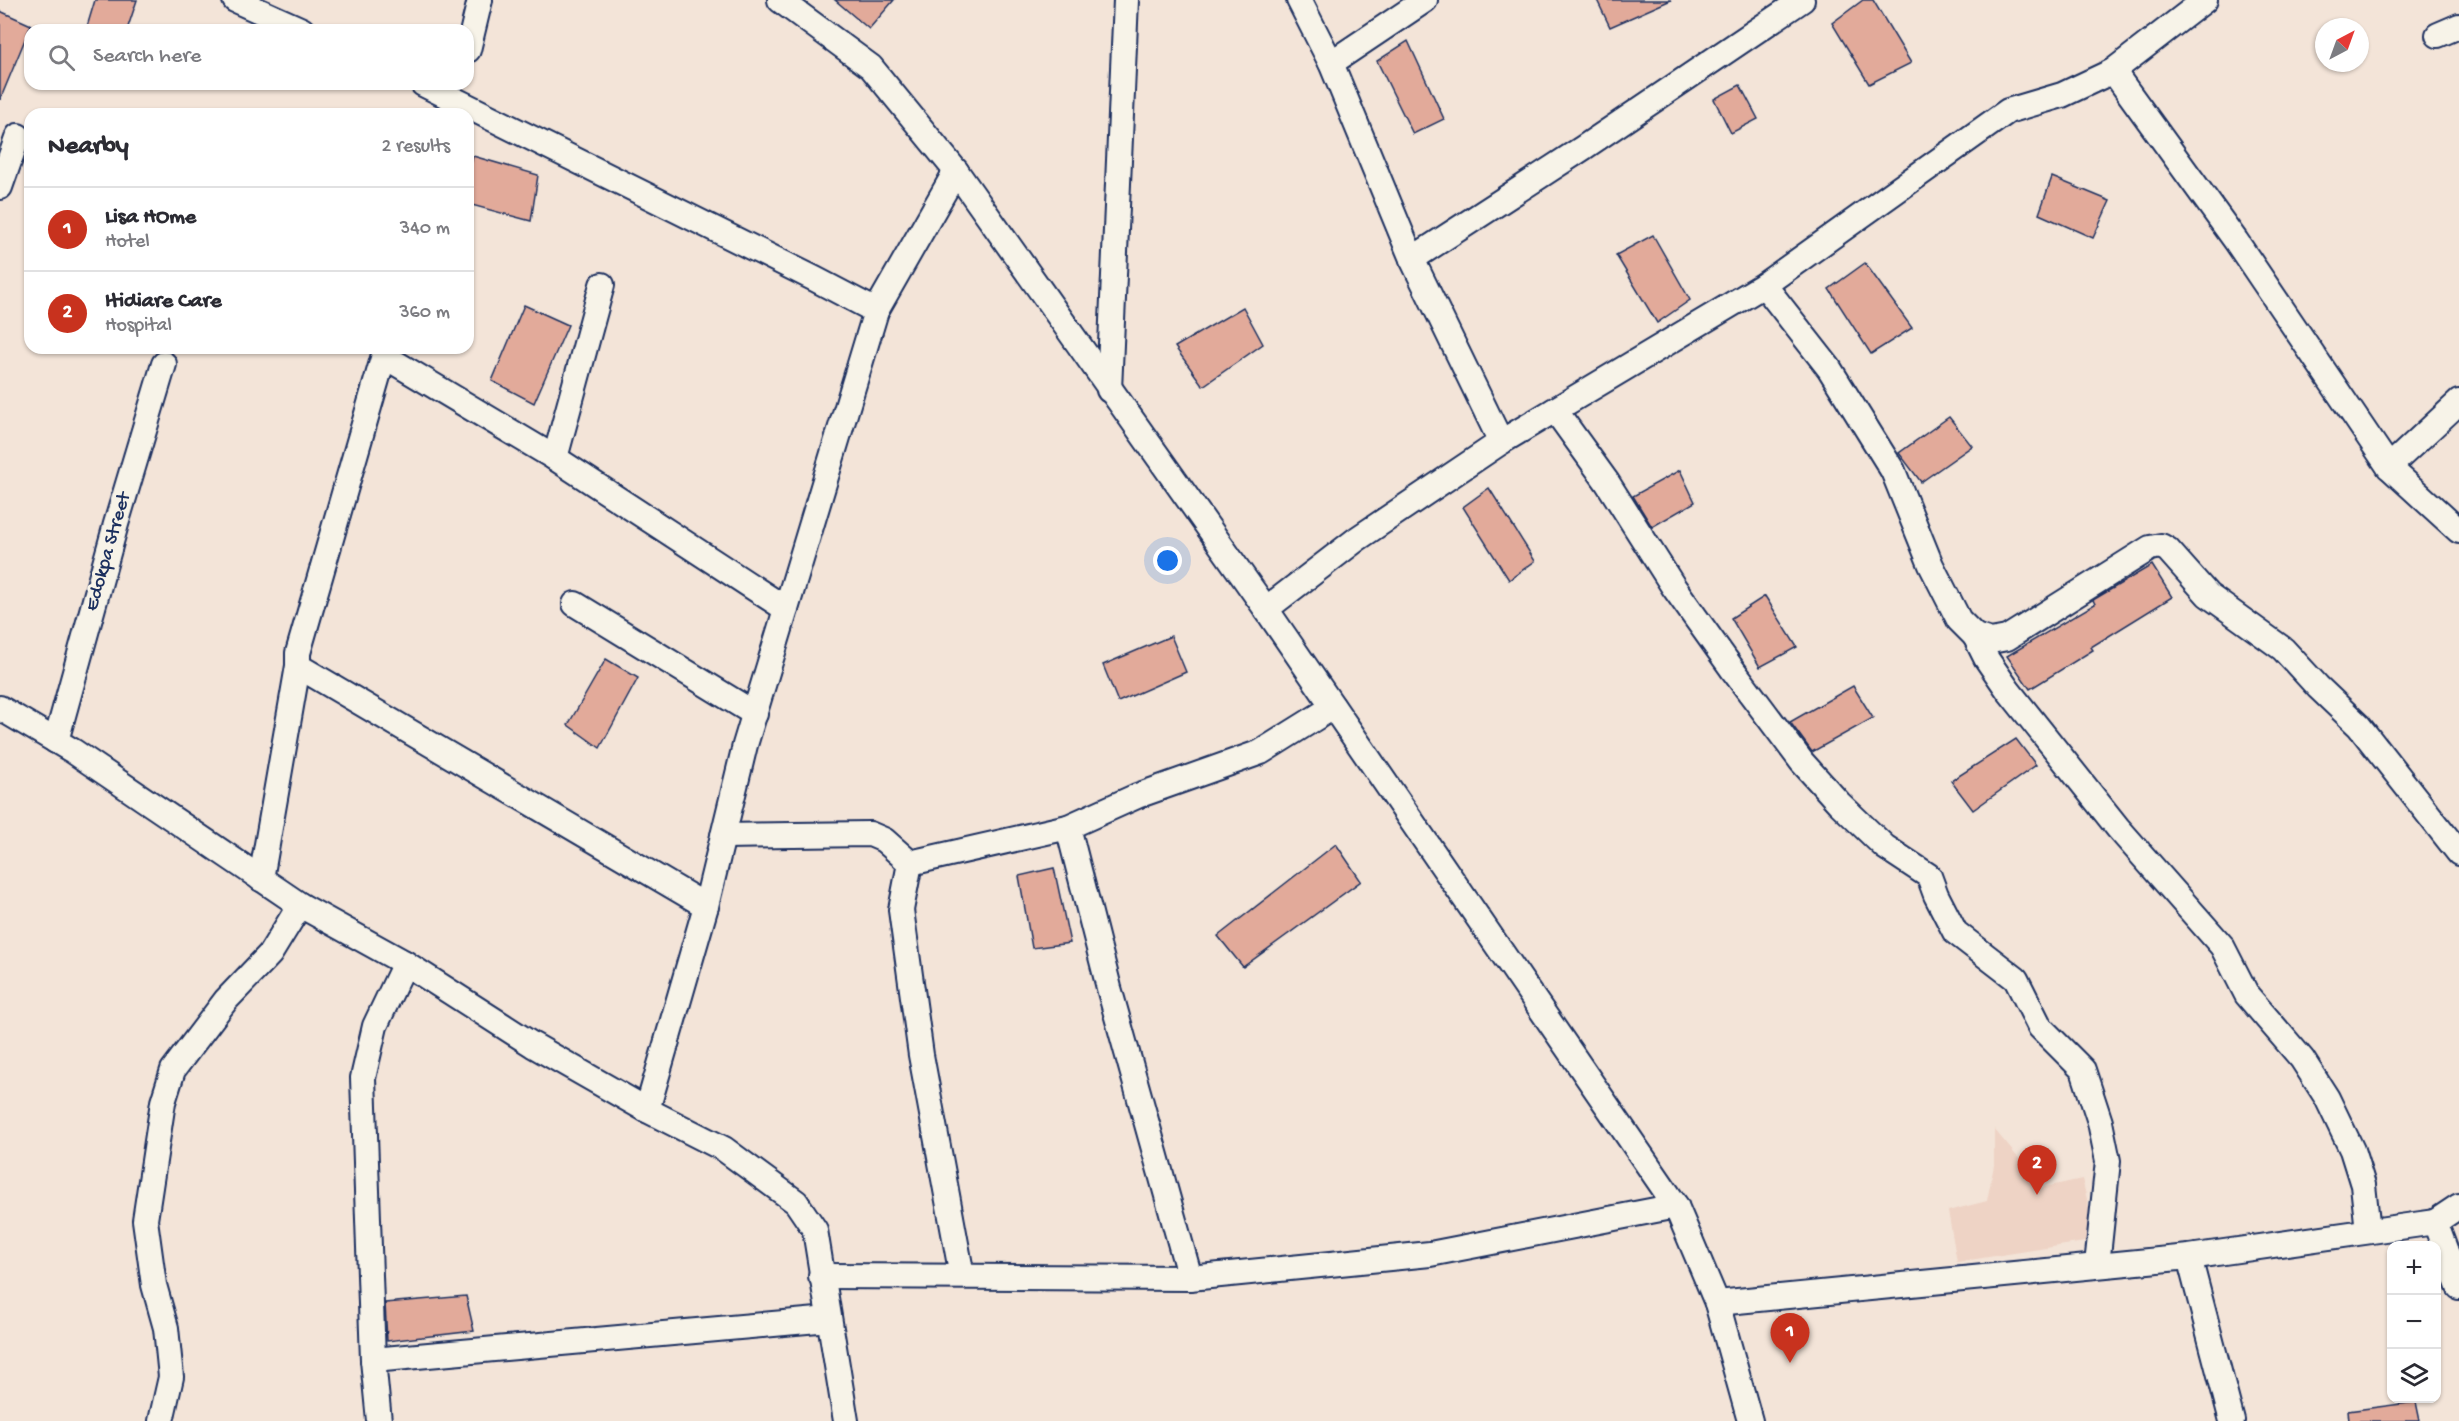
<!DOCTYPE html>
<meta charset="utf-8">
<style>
body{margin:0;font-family:"Gochi Hand",sans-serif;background:#f2f2f3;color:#2b2b33}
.controls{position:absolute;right:18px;bottom:18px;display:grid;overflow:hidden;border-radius:12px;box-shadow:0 2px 4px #0004}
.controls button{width:54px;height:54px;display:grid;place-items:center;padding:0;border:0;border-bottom:2px solid #e1e1e2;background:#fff;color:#2b2b33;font:30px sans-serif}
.compass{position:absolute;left:2315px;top:18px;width:54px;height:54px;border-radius:50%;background:#fff;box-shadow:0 2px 4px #0004;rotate:41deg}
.you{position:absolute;left:1168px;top:561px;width:21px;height:21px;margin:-15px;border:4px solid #fff;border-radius:50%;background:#1a73e8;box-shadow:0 0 0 9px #1a73e833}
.badge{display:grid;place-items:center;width:39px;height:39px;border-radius:50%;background:#c8321e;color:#fff;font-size:20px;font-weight:700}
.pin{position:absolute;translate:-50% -50px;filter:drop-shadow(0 2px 3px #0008)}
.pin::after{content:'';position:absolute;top:32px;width:21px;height:18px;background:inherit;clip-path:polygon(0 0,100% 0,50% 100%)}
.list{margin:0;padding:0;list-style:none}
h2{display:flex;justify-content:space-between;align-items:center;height:78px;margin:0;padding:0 24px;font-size:26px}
h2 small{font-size:20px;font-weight:400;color:#7c7c81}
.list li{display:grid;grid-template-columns:39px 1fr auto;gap:18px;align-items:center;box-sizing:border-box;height:84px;padding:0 24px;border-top:2px solid #e1e1e2}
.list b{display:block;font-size:22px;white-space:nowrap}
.list p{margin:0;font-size:20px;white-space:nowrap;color:#7c7c81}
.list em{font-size:20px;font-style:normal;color:#7c7c81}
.icon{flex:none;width:33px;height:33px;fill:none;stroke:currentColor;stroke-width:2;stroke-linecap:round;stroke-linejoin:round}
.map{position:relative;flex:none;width:2459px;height:1421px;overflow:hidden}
.search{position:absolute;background:#fff;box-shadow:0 2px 4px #0004;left:24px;top:24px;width:450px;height:66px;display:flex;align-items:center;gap:15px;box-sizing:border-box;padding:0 21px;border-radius:18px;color:#7c7c81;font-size:22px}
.panel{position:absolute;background:#fff;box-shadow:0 2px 4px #0004;left:24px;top:108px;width:450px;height:246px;border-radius:18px}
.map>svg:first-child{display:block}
</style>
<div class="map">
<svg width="2459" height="1421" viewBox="0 0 2459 1421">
<rect width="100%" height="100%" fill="#f3e4d8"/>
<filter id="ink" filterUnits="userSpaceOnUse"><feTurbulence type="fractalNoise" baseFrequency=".0167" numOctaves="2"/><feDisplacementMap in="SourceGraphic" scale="12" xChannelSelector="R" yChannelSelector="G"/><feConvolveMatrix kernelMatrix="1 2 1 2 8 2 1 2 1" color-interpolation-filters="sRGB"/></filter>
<g filter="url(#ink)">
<polygon fill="#eed3c5" points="1994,1129 2020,1160 2036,1189 2082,1179 2097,1240 1957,1262 1948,1211 1987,1201 1994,1165"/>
<g fill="#e2aa9a" stroke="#1b2f5e" stroke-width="1.5">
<polygon points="95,0 137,0 127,30 86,30"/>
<polygon points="835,0 894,0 869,29"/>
<polygon points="1597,0 1671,0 1610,27"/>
<polygon points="1863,0 1873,0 1911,63 1869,84 1832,23"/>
<polygon points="0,11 31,25 0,100"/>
<polygon points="1408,41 1444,119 1413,134 1377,61"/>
<polygon points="1740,85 1758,119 1731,133 1714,99"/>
<polygon points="473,156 538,175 531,221 468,204 468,177"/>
<polygon points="2052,177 2110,201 2093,238 2039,214"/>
<polygon points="1653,235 1690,300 1657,323 1616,255"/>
<polygon points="1865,263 1912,328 1871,354 1829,289"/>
<polygon points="524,305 568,325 534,403 492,381"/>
<polygon points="1243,307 1263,344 1203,386 1175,347"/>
<polygon points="1949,417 1972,446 1921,482 1899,453"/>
<polygon points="1680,470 1695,502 1652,527 1633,496"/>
<polygon points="1489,488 1535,561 1509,580 1463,507"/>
<polygon points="2152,565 2172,597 2091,647 2093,650 2030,689 2007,656 2095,604 2093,600"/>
<polygon points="1765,596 1797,647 1760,667 1731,618"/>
<polygon points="1171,636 1186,672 1118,702 1103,665"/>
<polygon points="606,659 638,678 600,748 568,725"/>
<polygon points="1853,686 1873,718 1812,752 1790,722"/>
<polygon points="2016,739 2036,765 1973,810 1951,781"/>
<polygon points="1336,844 1361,881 1243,967 1218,936"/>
<polygon points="1054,868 1070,943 1032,948 1019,876"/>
<polygon points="466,1296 474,1331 387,1341 385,1303"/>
<polygon points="2416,1402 2420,1421 2349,1421 2348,1411"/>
</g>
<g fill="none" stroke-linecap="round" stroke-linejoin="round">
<g stroke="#1b2f5e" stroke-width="28">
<g id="street">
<polyline points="235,0 302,30"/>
<polyline points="780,0 871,67 956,171 1266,609 1676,1206 1717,1303 1750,1421"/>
<polyline points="1299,0 1331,63 1412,259 1501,442"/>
<polyline points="2438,35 2459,26"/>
<polyline points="468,50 480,0"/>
<polyline points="1331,63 1425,0"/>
<polyline points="2113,71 2236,241 2389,467 2459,531"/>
<polyline points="423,84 815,279 876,311"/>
<polyline points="0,187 18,136"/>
<polyline points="1412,259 1583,148 1802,0"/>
<polyline points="1764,285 1829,368 1893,471 1931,565 1959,620 1975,636 1991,641 2007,638 2150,548 2161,546 2168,550 2208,595 2283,649 2318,687 2359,726 2459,853"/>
<polyline points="384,356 555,458 786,609"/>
<polyline points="1109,390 1126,0"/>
<polyline points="1555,410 1607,482 1673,586 1733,670 1802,762 1839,803 1885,847 1929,876 1936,895 1955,932 2016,979 2040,1027 2083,1070 2100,1122 2108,1161 2097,1265"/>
<polyline points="555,458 602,285"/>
<polyline points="2389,467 2459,402"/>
<polyline points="575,604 755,714"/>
<polyline points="1266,609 1357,539 1501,442 1764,285 2008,111 2062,95 2113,71 2205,0"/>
<polyline points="1975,636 1986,658 2008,690 2118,828 2222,946 2247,995 2302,1059 2327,1098 2352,1150 2363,1185 2368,1231"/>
<polyline points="298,666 706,906"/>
<polyline points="0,708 73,751 300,905 405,963 533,1045 647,1110 724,1149 796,1202 815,1230 846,1421"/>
<polyline points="56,741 116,524 164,364"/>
<polyline points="1068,827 1109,988 1190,1278"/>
<polyline points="723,836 870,834 884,840 910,863"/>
<polyline points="910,863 1068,827 1137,796 1261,752 1333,707"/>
<polyline points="910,863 901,910 921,1055 962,1276"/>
<polyline points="261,879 298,666 298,653 386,348"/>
<polyline points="647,1110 706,906 745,745 876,311 956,171"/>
<polyline points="2435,1222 2459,1206"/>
<polyline points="2189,1257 2232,1421"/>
<polyline points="821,1276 1190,1278 1430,1254 1676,1206"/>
<polyline points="1717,1303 2189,1257 2435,1222 2459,1287"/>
<polyline points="373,1360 829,1319"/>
<polyline points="161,1421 171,1377 166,1328 154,1285 145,1220 163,1102 173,1070 226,1000 270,954 300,905"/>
<polyline points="379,1421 373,1360 363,1078 375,1026 405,963"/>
</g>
</g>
<use href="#street" stroke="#f7f3e8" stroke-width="24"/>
</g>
</g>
<g text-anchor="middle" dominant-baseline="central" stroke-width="6" stroke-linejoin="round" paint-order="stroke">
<g font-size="20" fill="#1b2f5e" stroke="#f7f3e8">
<text transform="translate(109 552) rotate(-74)">Edokpa Street</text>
</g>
</g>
</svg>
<div class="controls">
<button>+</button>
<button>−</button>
<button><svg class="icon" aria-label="layers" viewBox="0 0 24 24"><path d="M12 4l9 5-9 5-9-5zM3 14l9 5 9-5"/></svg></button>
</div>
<svg class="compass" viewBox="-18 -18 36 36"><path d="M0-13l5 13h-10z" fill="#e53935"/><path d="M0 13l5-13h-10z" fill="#7c7c81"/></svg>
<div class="you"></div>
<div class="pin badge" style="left:1790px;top:1363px">1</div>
<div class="pin badge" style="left:2037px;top:1195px">2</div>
<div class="search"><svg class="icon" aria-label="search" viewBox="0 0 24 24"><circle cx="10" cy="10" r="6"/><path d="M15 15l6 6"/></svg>Search here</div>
<section class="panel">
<h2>Nearby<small>2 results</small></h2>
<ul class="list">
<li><span class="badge">1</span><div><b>Lisa HOme</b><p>Hotel</p></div><em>340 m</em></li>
<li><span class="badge">2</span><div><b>Itidiare Care</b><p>Hospital</p></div><em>360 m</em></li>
</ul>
</section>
</div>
